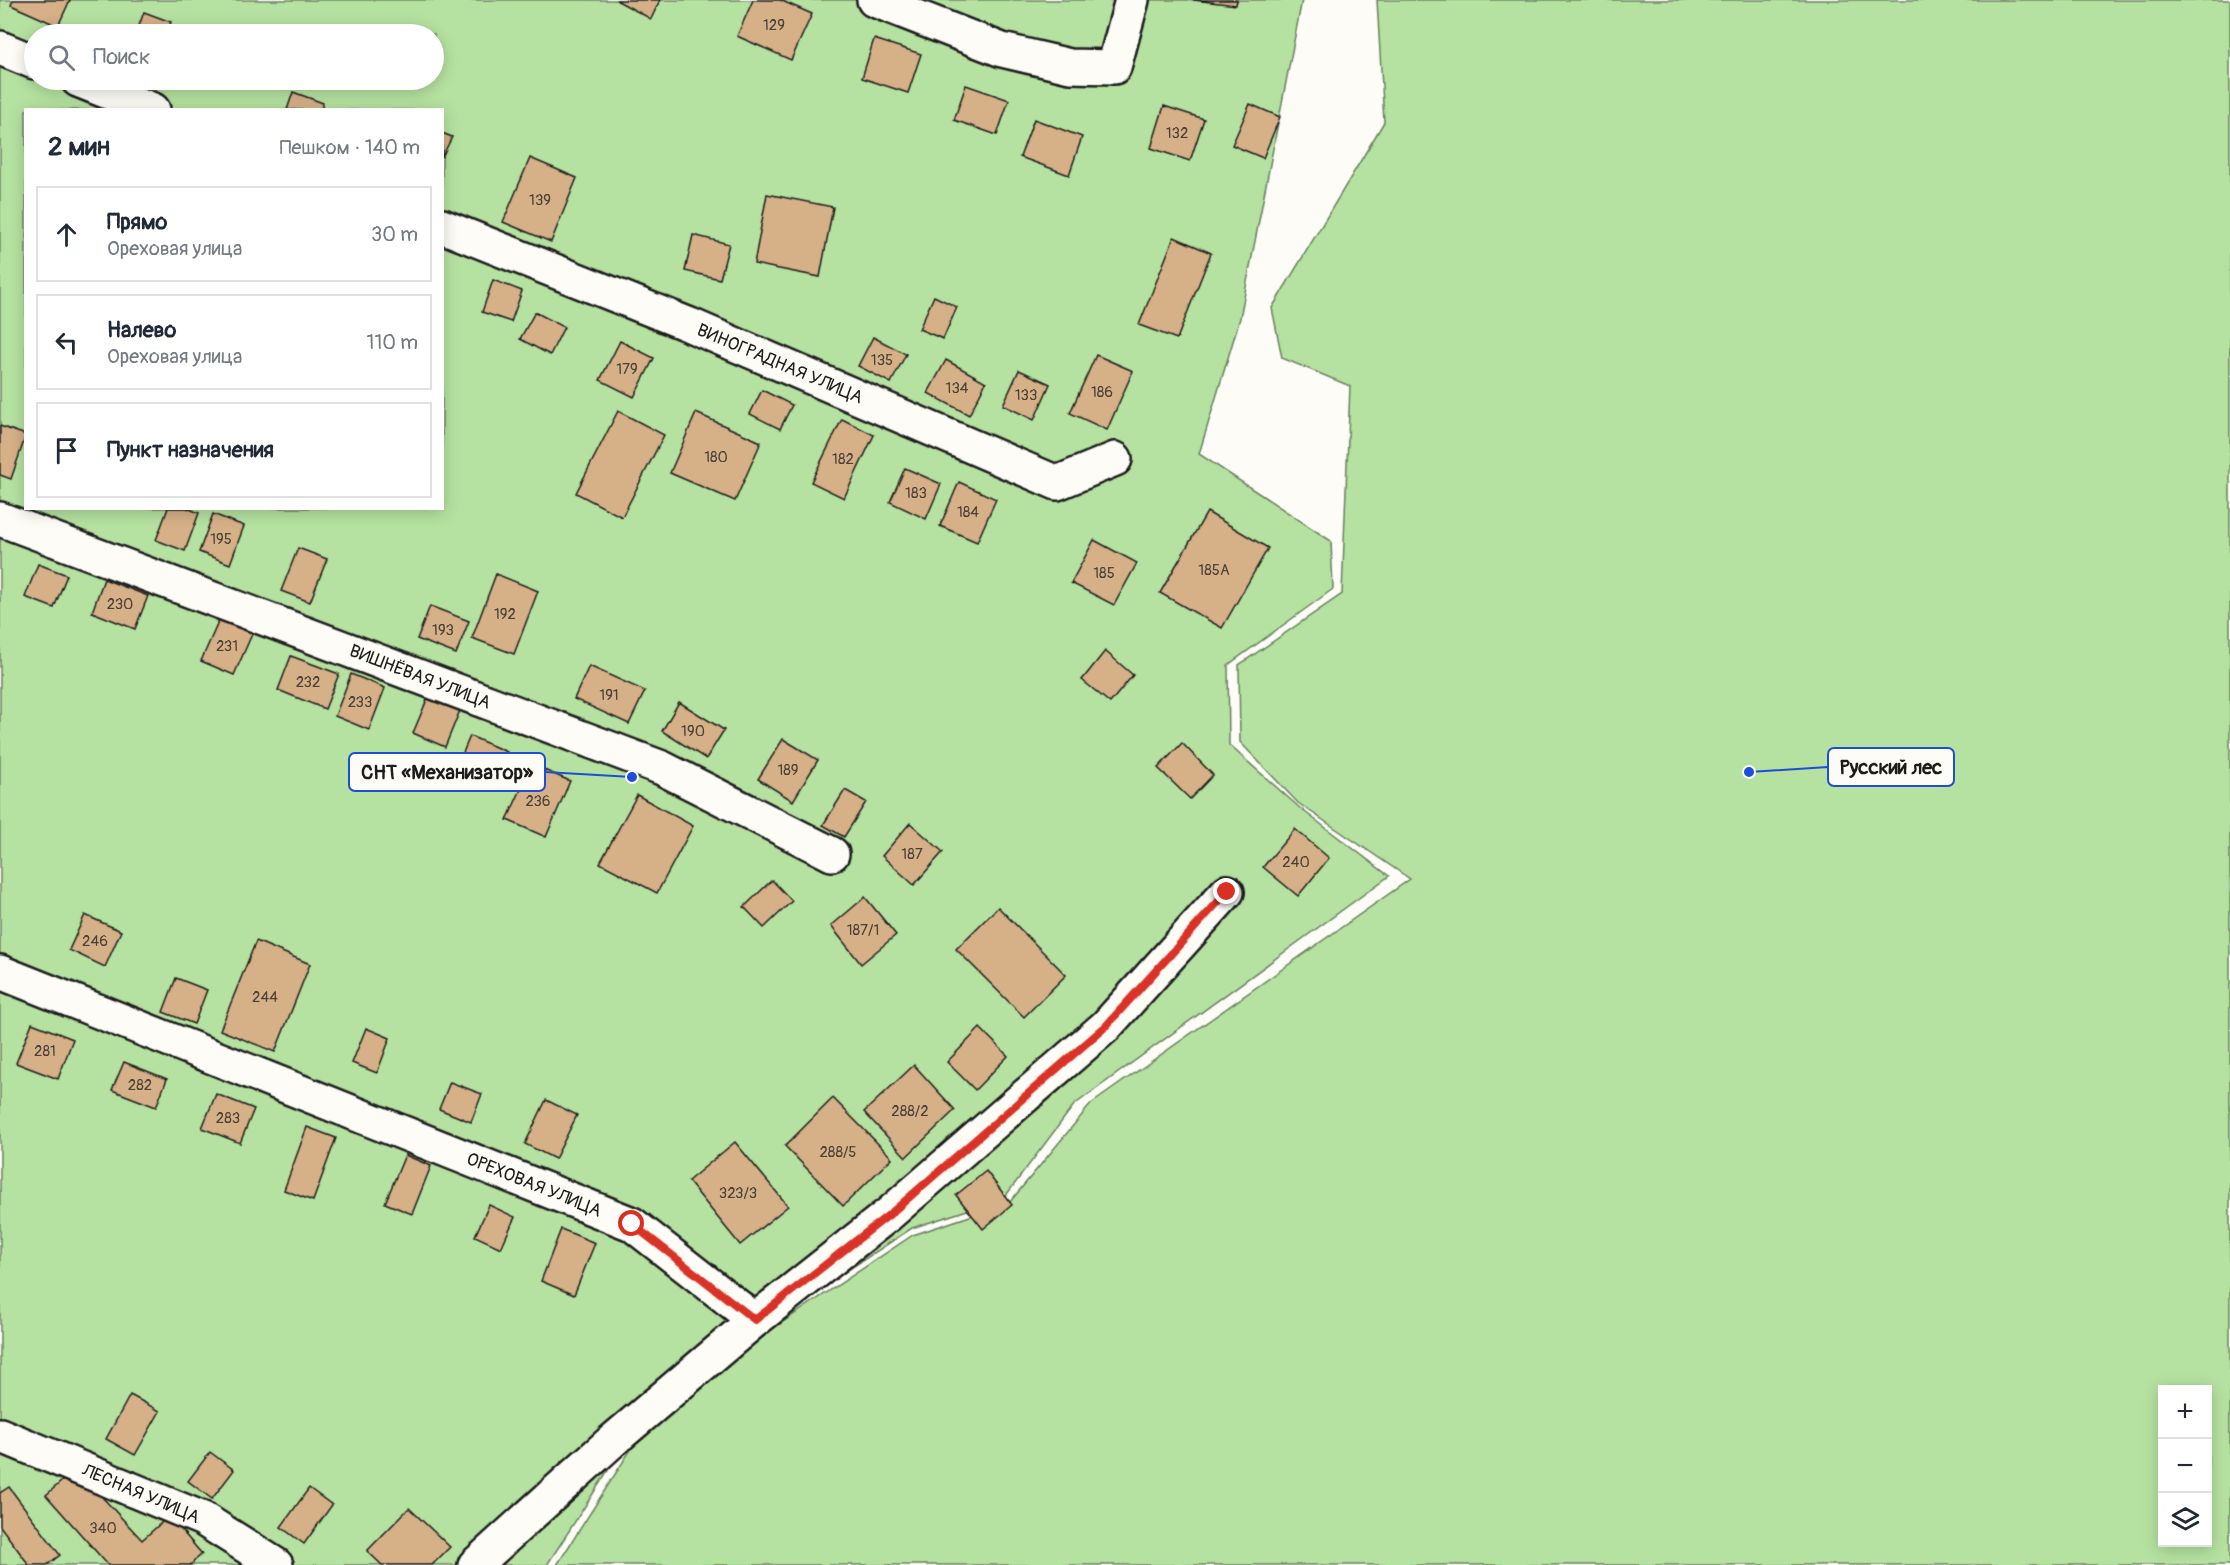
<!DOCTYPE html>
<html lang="ru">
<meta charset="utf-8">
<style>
body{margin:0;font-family:Pangolin,sans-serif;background:#f6f6f7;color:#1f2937}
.controls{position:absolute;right:18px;bottom:18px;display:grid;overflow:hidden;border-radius:0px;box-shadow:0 3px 15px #0003}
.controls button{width:54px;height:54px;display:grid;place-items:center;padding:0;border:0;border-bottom:2px solid #e0e1e3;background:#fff;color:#1f2937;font:30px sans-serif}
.stop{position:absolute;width:18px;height:18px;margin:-14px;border:4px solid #d93025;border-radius:50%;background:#fff}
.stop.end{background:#d93025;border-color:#fff;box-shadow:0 2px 6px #0008}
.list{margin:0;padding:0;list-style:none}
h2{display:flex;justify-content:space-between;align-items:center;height:78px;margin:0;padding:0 24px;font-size:26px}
h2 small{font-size:20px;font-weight:400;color:#747a83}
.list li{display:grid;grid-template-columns:39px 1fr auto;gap:18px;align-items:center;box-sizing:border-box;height:96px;margin:0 12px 12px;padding:0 12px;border:2px solid #e0e1e3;border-radius:0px}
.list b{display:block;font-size:22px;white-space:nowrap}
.list p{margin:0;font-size:20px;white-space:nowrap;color:#747a83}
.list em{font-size:20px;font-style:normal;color:#747a83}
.icon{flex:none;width:33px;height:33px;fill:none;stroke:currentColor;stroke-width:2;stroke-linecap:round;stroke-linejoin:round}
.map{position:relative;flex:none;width:2230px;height:1565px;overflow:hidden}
.search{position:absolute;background:#fff;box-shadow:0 3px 15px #0003;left:24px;top:24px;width:420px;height:66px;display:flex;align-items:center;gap:15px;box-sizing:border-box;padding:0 21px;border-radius:33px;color:#747a83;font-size:22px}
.panel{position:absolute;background:#fff;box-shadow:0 3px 15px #0003;left:24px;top:108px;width:420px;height:402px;border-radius:0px}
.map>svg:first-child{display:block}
</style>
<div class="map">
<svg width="2230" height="1565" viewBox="0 0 2230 1565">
<rect width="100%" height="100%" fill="#fdfcf7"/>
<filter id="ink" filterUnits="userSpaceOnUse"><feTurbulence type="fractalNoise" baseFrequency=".0167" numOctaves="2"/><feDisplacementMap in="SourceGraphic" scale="12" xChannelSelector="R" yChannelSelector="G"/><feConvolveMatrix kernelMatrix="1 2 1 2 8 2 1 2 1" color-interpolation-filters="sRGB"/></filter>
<g filter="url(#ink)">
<g fill="#b5e2a0" stroke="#687f5e" stroke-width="1.5" fill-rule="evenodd">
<path d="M0,0h1302l-62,318 -41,136 132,87 2,48 -105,76 1,80 72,64 88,67 -315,229 -70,93 -92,30 -256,168 -109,169h-547zM34,34h400v46h-400zM26,110h416v398h-416z"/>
<path d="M1377,0h853v1565h-1673l103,-161 253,-169 96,-32 82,-99 319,-225 -112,-76 -58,-61 -1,-77 103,-71 8,-208 -68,-28 -10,-50 112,-186zM2162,1390h46v152h-46z"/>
</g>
<g fill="#d6b087" stroke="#1c1c1c" stroke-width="1.5">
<polygon points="13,0 70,0 58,26 11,5"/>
<polygon points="616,0 660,0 651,19"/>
<polygon points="753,0 780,0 812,14 791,60 737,36"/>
<polygon points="1193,0 1237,0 1236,5"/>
<polygon points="144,12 171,22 167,34 136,34"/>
<polygon points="874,39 921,54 908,93 862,78"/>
<polygon points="966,85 1009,100 997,135 954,120"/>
<polygon points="293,92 323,103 321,110 287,110"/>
<polygon points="1250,104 1280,117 1263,158 1232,145"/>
<polygon points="1164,106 1204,119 1190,161 1151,148"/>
<polygon points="1034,119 1082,137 1069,175 1020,157"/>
<polygon points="442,133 452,137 442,157"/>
<polygon points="530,158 577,178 551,242 503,222"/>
<polygon points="767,194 833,207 820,277 754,264"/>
<polygon points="693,235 729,244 720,279 685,271"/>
<polygon points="1174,237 1211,253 1177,339 1139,325"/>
<polygon points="493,280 522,291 511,322 482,312"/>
<polygon points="934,296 957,307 943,339 919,329"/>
<polygon points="535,312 564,327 550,355 520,339"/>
<polygon points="873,337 906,354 891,383 858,366"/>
<polygon points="620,341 654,358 634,397 600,380"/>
<polygon points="1096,355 1133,371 1107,430 1070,413"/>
<polygon points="946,360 986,382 969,415 928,393"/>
<polygon points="1019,370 1050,384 1034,420 1003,405"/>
<polygon points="762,390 792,405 780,429 750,414"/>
<polygon points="618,411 664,435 622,517 576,493"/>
<polygon points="696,413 761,442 735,501 670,473"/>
<polygon points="842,419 874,435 844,498 811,482"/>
<polygon points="0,426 26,435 11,479 0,475"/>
<polygon points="905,468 941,484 926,519 890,502"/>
<polygon points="959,482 996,499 977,542 940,526"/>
<polygon points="168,508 187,508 199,513 185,551 156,540"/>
<polygon points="1207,512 1268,548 1222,628 1160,593"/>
<polygon points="213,514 244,526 230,564 199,552"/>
<polygon points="1094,540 1137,563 1114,605 1071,583"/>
<polygon points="298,548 327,559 310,602 281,591"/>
<polygon points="38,564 67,575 54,608 25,597"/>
<polygon points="496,574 538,591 514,654 472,638"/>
<polygon points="104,579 148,596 135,629 92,612"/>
<polygon points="430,606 469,621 456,654 417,639"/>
<polygon points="220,618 253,632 234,675 201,661"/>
<polygon points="1105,651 1133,675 1110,703 1082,680"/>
<polygon points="291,656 339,674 325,709 278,690"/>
<polygon points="589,666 645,691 629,724 574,699"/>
<polygon points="351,674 385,688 369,730 335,716"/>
<polygon points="431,690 463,703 445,747 413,733"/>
<polygon points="679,702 724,730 706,759 662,731"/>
<polygon points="470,736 507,752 490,790 454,774"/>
<polygon points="783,739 818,760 793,801 758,779"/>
<polygon points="1182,743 1213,775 1190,799 1158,768"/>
<polygon points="532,765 570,781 546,837 507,820"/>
<polygon points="845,790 866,802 844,837 823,825"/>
<polygon points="637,795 693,826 657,893 600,863"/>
<polygon points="910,823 943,852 914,885 882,856"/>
<polygon points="1295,829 1329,858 1298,896 1263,867"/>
<polygon points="772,880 792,901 764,928 744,907"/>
<polygon points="865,897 896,935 861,964 831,926"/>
<polygon points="998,907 1066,975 1024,1017 956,949"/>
<polygon points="85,915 121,931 105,967 69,950"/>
<polygon points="256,941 310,964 275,1052 220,1030"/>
<polygon points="176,978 207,990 194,1024 163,1012"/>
<polygon points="32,1023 73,1039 58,1079 16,1063"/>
<polygon points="366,1028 390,1038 377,1073 352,1063"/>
<polygon points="980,1028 1008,1056 975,1090 947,1062"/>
<polygon points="124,1062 167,1079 156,1107 112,1090"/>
<polygon points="914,1065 955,1110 906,1157 864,1112"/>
<polygon points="450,1082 482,1094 471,1122 439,1109"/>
<polygon points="216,1094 254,1109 240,1143 202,1128"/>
<polygon points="833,1098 892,1158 843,1206 785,1146"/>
<polygon points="546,1100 577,1115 555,1159 525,1144"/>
<polygon points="307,1127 336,1138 313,1201 284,1190"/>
<polygon points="735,1142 788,1206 740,1245 688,1181"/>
<polygon points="405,1155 431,1166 412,1214 385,1203"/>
<polygon points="986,1171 1012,1205 983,1229 956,1195"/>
<polygon points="489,1205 515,1217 501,1248 475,1236"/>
<polygon points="561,1229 595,1243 574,1295 541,1281"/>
<polygon points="130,1395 160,1411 135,1455 106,1439"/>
<polygon points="210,1452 234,1470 212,1499 188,1481"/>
<polygon points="76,1469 142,1540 169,1516 202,1554 190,1565 108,1565 46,1495"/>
<polygon points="9,1487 60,1555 47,1565 29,1565 0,1526 0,1493"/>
<polygon points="309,1488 332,1505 304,1544 281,1527"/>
<polygon points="409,1508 450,1547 432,1565 382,1565 367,1551"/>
</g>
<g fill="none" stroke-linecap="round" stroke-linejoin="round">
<g stroke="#1c1c1c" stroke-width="38">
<g id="minor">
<polyline points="874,0 1002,50 1070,66 1114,67 1132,0"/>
<polyline points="0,48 34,62"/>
<polyline points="78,80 153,110"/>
<polyline points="442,226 690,325 1057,483 1115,459"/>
<polyline points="0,519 662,768 832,854"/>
<polyline points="0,972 632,1224 755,1320 889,1214 1106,1026 1227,892"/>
<polyline points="0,1435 203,1519 276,1565"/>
<polyline points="475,1565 611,1442 755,1320"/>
</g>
</g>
<use href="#minor" stroke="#fdfcf7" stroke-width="33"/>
</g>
</g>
<g fill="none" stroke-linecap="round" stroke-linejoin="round" filter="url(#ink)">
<polyline stroke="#d93025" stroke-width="8" points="632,1224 755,1320 890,1214 1106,1026 1227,892"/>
</g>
<g text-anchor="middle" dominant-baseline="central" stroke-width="4.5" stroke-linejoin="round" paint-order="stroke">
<g font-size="15" fill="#4a4137">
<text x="774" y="25">129</text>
<text x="1177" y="133">132</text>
<text x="540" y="200">139</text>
<text x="882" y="360">135</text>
<text x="627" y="369">179</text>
<text x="957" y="388">134</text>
<text x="1102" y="392">186</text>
<text x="1026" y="395">133</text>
<text x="716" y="457">180</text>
<text x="843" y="459">182</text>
<text x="916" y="493">183</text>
<text x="968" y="512">184</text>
<text x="221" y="539">195</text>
<text x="1214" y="570">185А</text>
<text x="1104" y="573">185</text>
<text x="120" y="604">230</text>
<text x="505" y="614">192</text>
<text x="443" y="630">193</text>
<text x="227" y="646">231</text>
<text x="308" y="682">232</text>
<text x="609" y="695">191</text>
<text x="360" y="702">233</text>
<text x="693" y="731">190</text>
<text x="788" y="770">189</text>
<text x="538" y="801">236</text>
<text x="912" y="854">187</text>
<text x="1296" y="862">240</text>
<text x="863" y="930">187/1</text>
<text x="95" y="941">246</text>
<text x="265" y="997">244</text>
<text x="45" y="1051">281</text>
<text x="140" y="1085">282</text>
<text x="910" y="1111">288/2</text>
<text x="228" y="1118">283</text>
<text x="838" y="1152">288/5</text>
<text x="738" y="1193">323/3</text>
<text x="103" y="1528">340</text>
</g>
<g font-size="18" fill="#1c1c1c" stroke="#fdfcf7">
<text transform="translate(780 364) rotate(23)">ВИНОГРАДНАЯ УЛИЦА</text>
<text transform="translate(420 677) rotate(21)">ВИШНЁВАЯ УЛИЦА</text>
<text transform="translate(534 1185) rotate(22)">ОРЕХОВАЯ УЛИЦА</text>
<text transform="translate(141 1494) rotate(23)">ЛЕСНАЯ УЛИЦА</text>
</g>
</g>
<path fill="none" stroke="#1d4ed8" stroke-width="2" d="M1749 772L1828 767M632 777L545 772"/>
<g fill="#1d4ed8" stroke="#fdfcf7" stroke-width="2">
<circle cx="1749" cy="772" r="6"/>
<circle cx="632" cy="777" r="6"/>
</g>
<g fill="#fdfcf7" stroke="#1d4ed8" stroke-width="2">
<rect x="1828" y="748" width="126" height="38" rx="6"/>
<rect x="349" y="753" width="196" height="38" rx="6"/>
</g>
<g font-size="20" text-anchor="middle" font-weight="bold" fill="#1c1c1c">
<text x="1891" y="774">Русский лес</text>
<text x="447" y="779">СНТ «Механизатор»</text>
</g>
</svg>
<div class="controls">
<button>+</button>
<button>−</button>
<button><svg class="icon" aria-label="layers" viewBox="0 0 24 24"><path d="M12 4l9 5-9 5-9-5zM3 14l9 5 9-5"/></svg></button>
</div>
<div class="stop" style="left:632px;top:1224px"></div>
<div class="stop end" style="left:1227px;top:892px"></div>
<div class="search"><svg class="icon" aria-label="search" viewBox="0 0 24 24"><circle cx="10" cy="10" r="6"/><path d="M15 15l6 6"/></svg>Поиск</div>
<section class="panel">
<h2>2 мин<small>Пешком · 140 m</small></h2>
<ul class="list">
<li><svg class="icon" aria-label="ahead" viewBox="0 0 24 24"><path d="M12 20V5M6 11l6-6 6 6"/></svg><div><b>Прямо</b><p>Ореховая улица</p></div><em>30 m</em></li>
<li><svg class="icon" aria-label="left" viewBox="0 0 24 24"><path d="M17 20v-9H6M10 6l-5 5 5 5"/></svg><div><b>Налево</b><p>Ореховая улица</p></div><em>110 m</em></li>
<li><svg class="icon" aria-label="arrive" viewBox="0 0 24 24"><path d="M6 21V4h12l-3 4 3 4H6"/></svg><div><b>Пункт назначения</b></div></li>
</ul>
</section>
</div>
